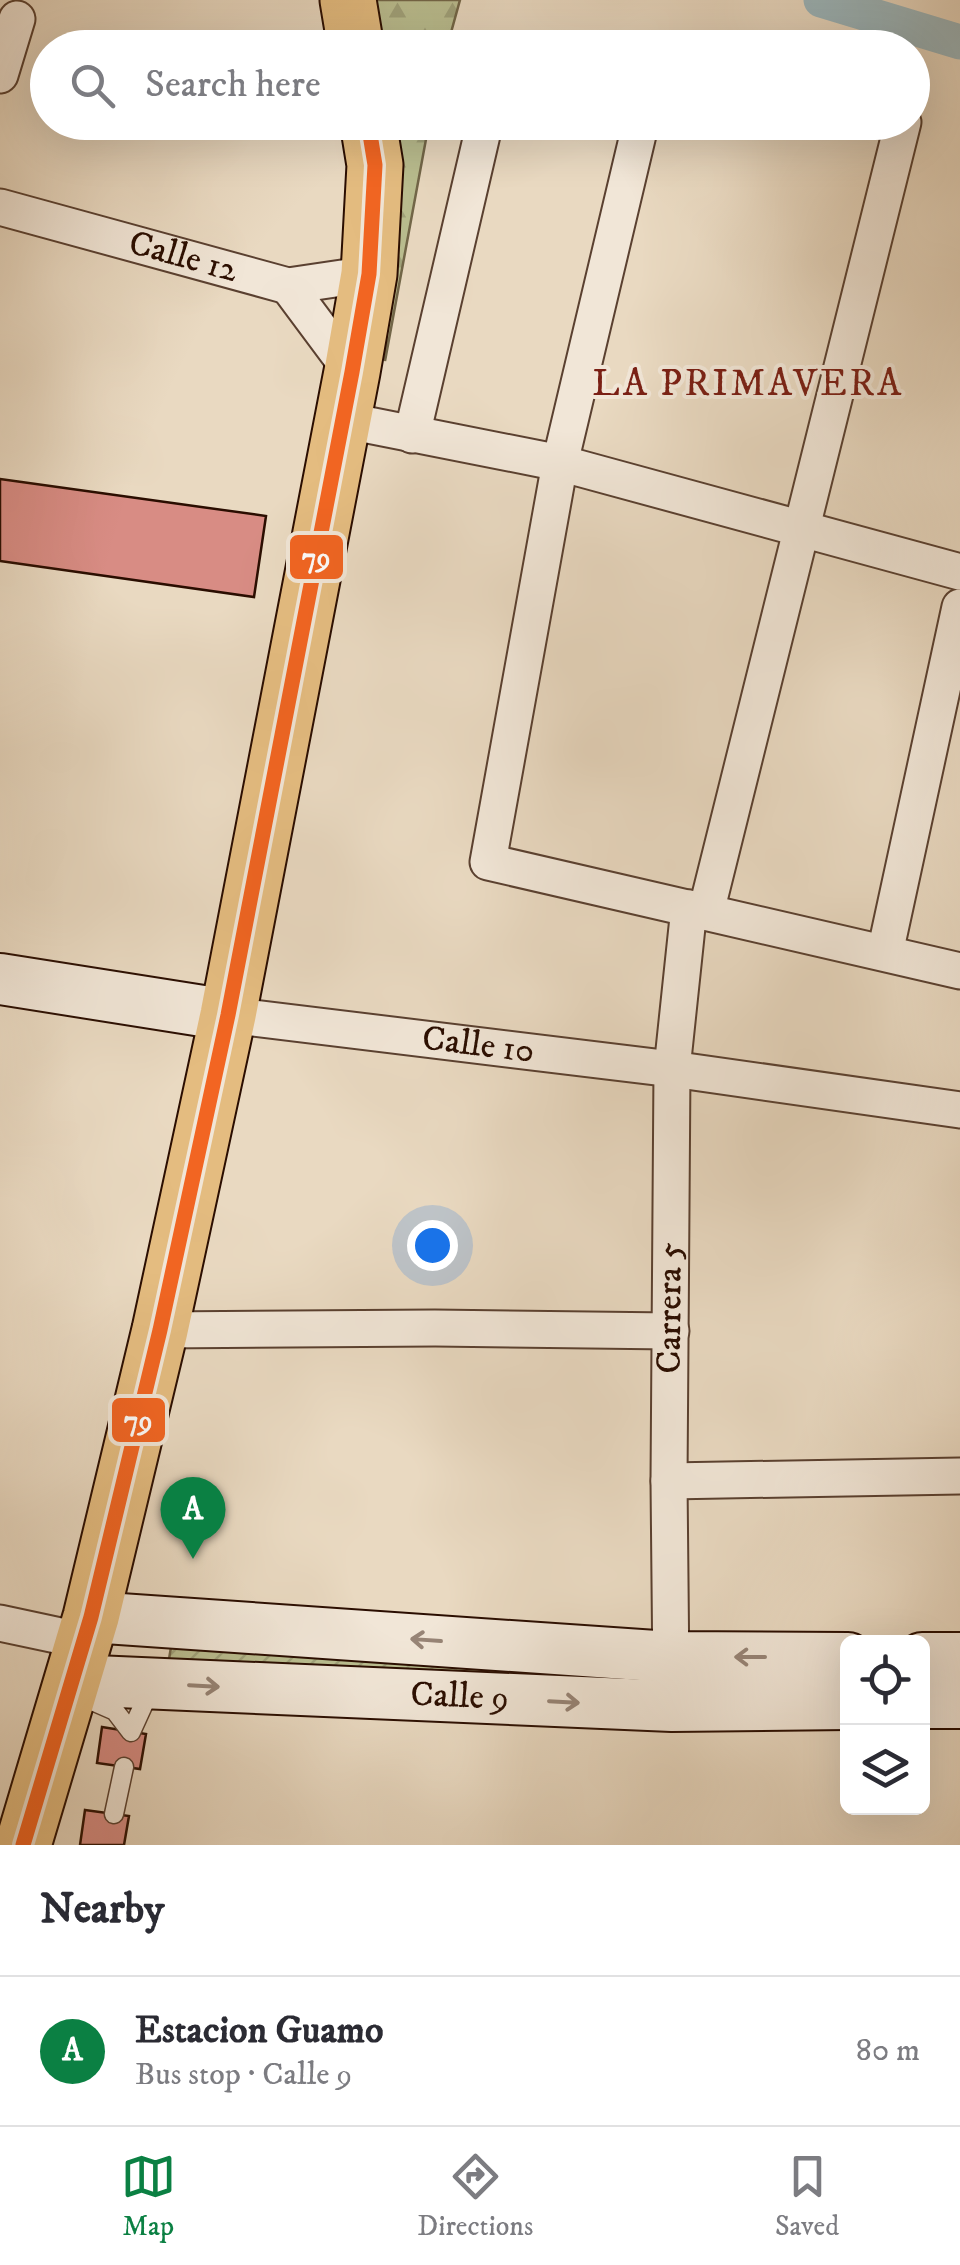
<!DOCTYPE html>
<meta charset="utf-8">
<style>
body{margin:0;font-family:"IM FELL DW Pica",serif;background:#f2f2f3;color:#2b2b33}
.controls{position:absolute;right:30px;bottom:30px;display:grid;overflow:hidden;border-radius:15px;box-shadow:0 10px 40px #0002}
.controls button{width:90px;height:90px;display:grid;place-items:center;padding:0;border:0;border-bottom:2px solid #e1e1e2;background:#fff;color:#2b2b33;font:50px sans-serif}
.you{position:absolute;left:432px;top:1245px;width:35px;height:35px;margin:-25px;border:8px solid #fff;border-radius:50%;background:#1a73e8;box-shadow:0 0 0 15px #1a73e833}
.badge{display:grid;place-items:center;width:65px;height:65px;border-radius:50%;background:#0b8043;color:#fff;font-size:32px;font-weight:700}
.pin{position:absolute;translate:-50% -82px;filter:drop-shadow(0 2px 5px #0008)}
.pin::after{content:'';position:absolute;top:52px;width:35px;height:30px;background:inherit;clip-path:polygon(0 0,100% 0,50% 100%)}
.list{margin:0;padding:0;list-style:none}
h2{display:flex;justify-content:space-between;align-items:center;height:130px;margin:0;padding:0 40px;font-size:42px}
h2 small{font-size:32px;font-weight:400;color:#7c7c81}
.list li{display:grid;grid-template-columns:65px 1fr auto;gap:30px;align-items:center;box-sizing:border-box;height:150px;padding:0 40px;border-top:2px solid #e1e1e2}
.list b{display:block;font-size:38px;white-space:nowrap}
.list p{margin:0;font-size:32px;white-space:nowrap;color:#7c7c81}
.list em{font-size:32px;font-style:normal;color:#7c7c81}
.icon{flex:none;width:55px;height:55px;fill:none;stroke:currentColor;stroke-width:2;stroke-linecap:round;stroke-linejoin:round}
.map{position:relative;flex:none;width:960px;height:1845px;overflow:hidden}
.search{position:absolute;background:#fff;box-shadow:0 10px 40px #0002;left:30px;right:30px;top:30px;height:110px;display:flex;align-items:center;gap:25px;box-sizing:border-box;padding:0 35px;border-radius:55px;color:#7c7c81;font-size:38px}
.sheet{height:280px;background:#fff}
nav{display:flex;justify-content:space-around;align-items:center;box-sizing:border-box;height:140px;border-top:2px solid #e1e1e2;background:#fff;font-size:28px;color:#7c7c81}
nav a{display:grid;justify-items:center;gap:5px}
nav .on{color:#0b8043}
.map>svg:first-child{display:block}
</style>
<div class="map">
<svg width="960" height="1845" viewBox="0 0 960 1845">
<defs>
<pattern id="forest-firs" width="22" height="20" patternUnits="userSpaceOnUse" patternTransform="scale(2.5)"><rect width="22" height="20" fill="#babe90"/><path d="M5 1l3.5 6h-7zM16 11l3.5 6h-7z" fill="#a0a27a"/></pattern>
<pattern id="garden-furrows" width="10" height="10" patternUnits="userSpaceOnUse" patternTransform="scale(2.5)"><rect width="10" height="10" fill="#babe90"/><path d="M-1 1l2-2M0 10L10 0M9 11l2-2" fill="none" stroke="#a0a27a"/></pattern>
</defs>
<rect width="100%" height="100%" fill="#e9d9c1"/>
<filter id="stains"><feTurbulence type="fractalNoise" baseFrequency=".002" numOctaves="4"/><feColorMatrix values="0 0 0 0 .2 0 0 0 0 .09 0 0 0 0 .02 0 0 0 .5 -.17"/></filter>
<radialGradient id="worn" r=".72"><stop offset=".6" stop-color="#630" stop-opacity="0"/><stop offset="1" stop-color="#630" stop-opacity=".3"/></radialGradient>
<g fill="url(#forest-firs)" stroke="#726648" stroke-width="2.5">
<polygon points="375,0 460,0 447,47 383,47"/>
<polygon points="392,123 429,123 385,361 396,166"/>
</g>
<polygon fill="url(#garden-furrows)" stroke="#726648" stroke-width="2.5" points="173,1635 662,1664 658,1697 167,1671"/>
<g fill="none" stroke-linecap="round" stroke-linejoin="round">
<polyline stroke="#9cb7bd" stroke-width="35" points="821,0 960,42"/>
</g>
<g fill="#d88c84" stroke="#2a0d00" stroke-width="2.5">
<polygon points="0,479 266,516 254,597 0,561"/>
<polygon points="102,1727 146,1734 140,1769 97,1763"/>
<polygon points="85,1810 129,1816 124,1845 80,1845"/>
</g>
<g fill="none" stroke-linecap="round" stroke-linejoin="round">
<g stroke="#5a4030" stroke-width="21">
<g id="lane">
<polyline points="83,1697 115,1711 131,1732 151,1688"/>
<polyline points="114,1814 124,1767"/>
</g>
</g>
<g stroke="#5a4030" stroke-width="39">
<g id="street">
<polyline points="0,75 17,19"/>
<polyline points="641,122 560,463 488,862 960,971"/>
<path id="s1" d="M0,207l288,79 81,-12"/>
<polyline points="288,286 352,372"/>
<polyline points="343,420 560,463 960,572"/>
<polyline points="412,435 485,122"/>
<polyline points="706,912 903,122"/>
<polyline points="885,953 960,607"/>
<path id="s2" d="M228,1015l444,54 288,41"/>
<polyline points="160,1330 435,1328 671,1331"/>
<polyline points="669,1481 960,1476"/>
<polyline points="0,1623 84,1641"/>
<path id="s3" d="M671,1680l-2,-199 3,-412 17,-161"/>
</g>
</g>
<g stroke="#2a0d00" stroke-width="54">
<g id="secondary">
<polyline points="0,979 228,1015"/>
<polyline points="91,1617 670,1657 848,1658"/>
<polyline points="922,1658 960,1658"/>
<path id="s4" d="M72,1680l600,26 176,-2"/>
<polyline points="922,1703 960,1703"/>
</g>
</g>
<g stroke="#2a0d00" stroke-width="59">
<g id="primary">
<polyline points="348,0 356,48"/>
<polyline points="23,1845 91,1617 160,1330 228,1015 352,372 369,274 375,165 368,122"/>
</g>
</g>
<use href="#lane" stroke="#f1e6d7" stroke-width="18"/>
<use href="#street" stroke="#f1e6d7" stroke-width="35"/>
<use href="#secondary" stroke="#f1e6d7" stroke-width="50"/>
<use href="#primary" stroke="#e4bc80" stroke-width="55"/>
<g stroke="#f1e6d7" stroke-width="22">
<polyline id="bus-1" points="23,1845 91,1617 160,1330 228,1015 352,372 369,274 375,165 368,122"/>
</g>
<use href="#bus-1" stroke="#f26522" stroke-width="15"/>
</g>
<defs><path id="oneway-shaft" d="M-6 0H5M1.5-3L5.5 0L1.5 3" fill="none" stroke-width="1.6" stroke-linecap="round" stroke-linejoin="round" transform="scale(2.5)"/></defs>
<g stroke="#978476">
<use href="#oneway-shaft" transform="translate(426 1640) rotate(-176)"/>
<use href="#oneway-shaft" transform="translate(750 1657) rotate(-180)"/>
<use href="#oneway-shaft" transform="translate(204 1686) rotate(3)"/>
<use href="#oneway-shaft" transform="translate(564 1702) rotate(3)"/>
</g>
<g text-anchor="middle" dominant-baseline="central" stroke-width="8" stroke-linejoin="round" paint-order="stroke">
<g font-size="35" fill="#2a0d00" stroke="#f1e6d7">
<text stroke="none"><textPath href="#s1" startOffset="190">Calle 12</textPath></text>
<text stroke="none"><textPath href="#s2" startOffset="252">Calle 10</textPath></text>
<text stroke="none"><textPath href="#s3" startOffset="372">Carrera 5</textPath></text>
<text stroke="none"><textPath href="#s4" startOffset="388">Calle 9</textPath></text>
</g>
<g font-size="38" letter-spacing="2.5" fill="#7a1f14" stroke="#f1e6d7">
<text x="748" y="384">LA PRIMAVERA</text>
</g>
</g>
<g stroke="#f1e6d7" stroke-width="4">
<rect x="288" y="533" width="57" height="48" rx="10" fill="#f26522"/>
<rect x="110" y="1396" width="57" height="48" rx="10" fill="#f26522"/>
</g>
<g font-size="28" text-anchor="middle" font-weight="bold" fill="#fff">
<text x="316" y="567">79</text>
<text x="138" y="1430">79</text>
</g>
<rect width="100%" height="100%" filter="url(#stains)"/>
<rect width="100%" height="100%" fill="url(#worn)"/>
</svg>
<div class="controls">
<button><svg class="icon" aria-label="locate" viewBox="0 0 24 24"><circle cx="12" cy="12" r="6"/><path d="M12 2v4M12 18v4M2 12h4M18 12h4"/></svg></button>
<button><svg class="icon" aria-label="layers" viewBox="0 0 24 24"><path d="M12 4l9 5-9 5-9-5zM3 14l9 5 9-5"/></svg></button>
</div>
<div class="you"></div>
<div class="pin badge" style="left:193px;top:1559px">A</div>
<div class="search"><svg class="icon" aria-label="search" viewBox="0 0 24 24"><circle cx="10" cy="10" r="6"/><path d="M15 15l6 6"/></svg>Search here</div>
</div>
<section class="sheet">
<h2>Nearby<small></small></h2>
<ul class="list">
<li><span class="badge">A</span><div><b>Estacion Guamo</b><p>Bus stop · Calle 9</p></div><em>80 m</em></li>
</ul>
</section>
<nav>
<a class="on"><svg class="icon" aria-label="map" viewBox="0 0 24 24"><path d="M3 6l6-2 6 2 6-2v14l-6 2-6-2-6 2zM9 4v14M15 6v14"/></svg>Map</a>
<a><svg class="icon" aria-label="directions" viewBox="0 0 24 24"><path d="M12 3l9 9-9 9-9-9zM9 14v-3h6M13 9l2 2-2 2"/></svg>Directions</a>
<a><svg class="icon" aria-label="saved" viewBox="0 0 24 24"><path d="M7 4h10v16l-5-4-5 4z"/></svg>Saved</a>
</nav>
